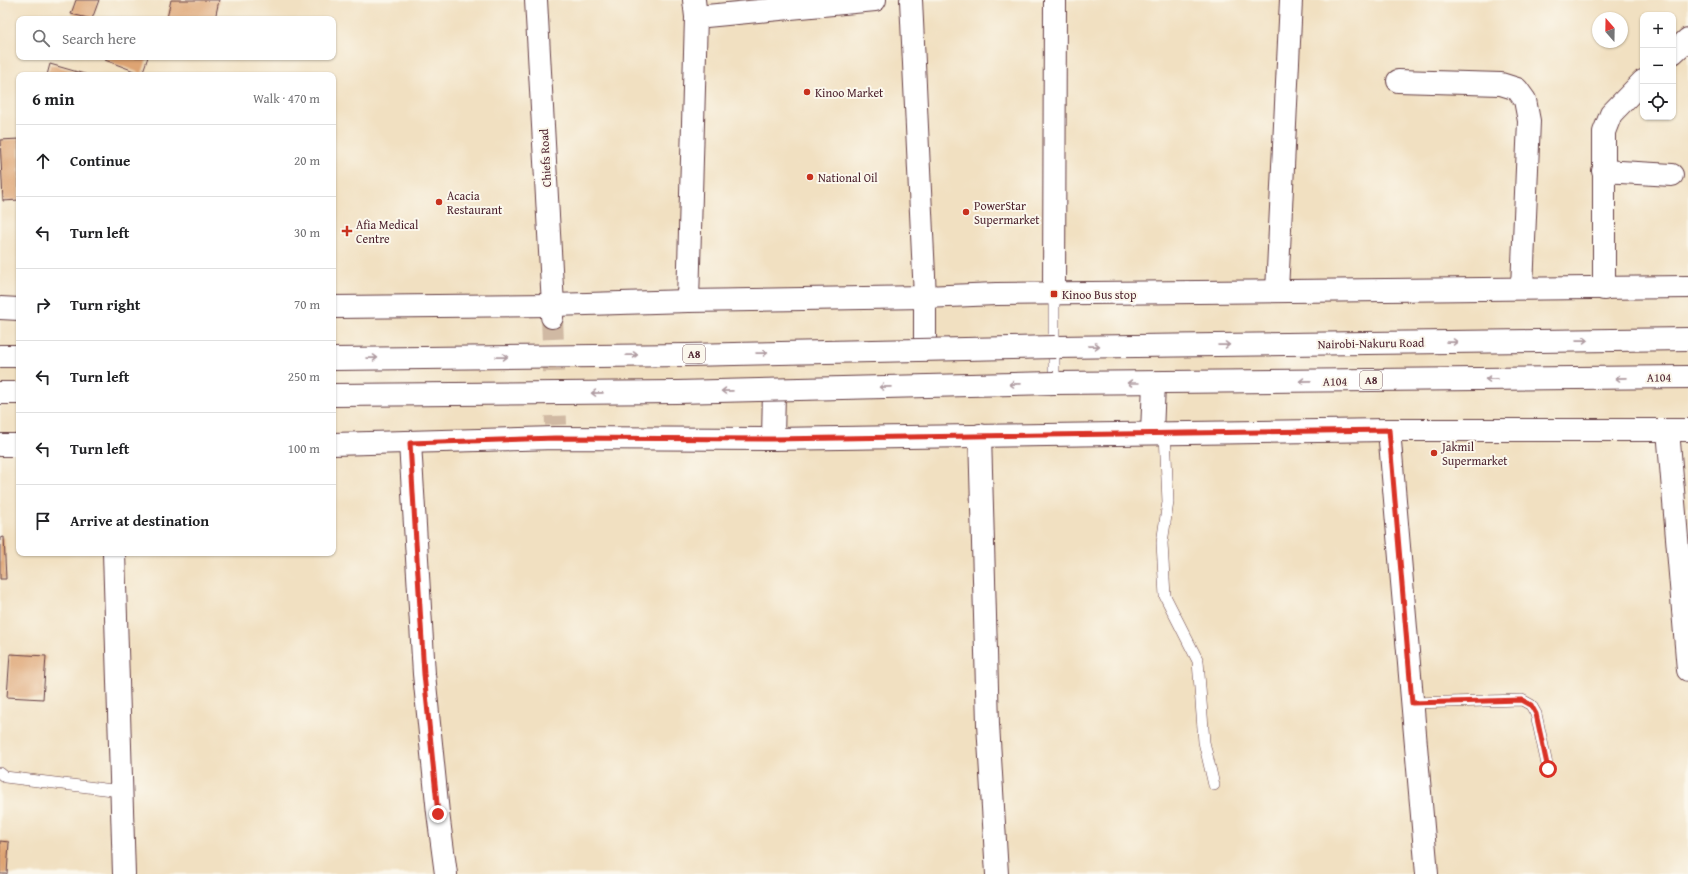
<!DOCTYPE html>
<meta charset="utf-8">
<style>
body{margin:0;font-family:"Gentium Book Plus",serif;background:#f6f6f6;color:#202124}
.controls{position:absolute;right:12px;top:12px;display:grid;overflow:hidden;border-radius:8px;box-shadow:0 1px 3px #0004}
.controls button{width:36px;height:36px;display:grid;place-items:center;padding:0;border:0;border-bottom:1px solid #e0e0e0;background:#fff;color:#202124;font:20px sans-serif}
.compass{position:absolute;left:1592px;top:12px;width:36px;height:36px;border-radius:50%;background:#fff;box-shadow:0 1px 3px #0004;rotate:340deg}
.stop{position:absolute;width:12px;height:12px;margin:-9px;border:3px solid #d93025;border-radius:50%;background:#fff}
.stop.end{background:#d93025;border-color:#fff;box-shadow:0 1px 4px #0008}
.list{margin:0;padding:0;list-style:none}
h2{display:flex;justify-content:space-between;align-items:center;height:52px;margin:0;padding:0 16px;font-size:17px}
h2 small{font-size:13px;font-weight:400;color:#757577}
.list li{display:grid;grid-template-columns:26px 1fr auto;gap:12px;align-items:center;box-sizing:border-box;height:72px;padding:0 16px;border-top:1px solid #e0e0e0}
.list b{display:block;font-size:15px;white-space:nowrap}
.list em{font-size:13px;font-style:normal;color:#757577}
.icon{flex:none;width:22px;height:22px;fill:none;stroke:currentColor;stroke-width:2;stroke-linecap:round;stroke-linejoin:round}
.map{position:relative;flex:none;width:1688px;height:874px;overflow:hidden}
.search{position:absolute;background:#fff;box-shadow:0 1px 3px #0004;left:16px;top:16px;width:320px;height:44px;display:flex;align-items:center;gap:10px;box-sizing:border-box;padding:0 14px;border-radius:8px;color:#757577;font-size:15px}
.panel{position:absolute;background:#fff;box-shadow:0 1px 3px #0004;left:16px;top:72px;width:320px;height:484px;border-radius:8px}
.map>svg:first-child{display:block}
</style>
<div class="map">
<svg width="1688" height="874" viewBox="0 0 1688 874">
<rect width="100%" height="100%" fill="#fbf7ec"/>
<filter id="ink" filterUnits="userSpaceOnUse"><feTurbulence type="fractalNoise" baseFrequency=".025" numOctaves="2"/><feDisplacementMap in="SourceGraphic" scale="8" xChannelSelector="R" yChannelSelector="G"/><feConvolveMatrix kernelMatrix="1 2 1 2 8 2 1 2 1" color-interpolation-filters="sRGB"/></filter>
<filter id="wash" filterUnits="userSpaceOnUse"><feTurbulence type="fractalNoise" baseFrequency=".012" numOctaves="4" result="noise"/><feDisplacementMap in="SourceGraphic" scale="16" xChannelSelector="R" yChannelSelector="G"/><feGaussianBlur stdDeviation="0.9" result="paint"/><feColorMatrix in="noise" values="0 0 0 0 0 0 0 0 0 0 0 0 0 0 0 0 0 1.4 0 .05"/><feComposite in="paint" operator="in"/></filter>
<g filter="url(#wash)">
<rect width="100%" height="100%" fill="#f1e0c1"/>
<g id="blocks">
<g fill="#dea473">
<polygon points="76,0 99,0 92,19 71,14"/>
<polygon points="171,0 219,0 215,19 167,18"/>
<polygon points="106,57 148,57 142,74 105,60"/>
<polygon points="50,64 88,75 47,75"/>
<polygon points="19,139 19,200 3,201 0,140"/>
<polygon points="4,537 6,579 0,579 0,538"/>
<polygon points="10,654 46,656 43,699 7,697"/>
<polygon points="0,841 9,842 7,874 0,874"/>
</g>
</g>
</g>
<g filter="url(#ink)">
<use href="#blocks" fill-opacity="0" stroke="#633c42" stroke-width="1"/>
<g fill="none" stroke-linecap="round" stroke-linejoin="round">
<polyline stroke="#d0b9a3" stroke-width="22" stroke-dasharray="22 11" stroke-linecap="butt" points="552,317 556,425"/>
<g stroke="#633c42" stroke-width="12">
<g id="lane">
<polyline points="1054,294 1054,383"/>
<polyline points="1165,433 1168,502 1162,543 1165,596 1198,661 1204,742 1214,785"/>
<polyline points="1412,703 1522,700 1531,705 1536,714 1548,769"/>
<polyline points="0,773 5,777 121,791"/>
</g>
</g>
<g stroke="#633c42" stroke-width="24">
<g id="street">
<polyline points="536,0 553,305 552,317"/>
<polyline points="911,0 925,297 925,349"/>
<polyline points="696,17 875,0"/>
<polyline points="1673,53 1688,39"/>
<polyline points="1398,81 1501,84 1517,89 1525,100 1529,121 1522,288"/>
<polyline points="1603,171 1672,175"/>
<polyline points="1604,289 1604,132 1611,114 1643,81"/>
<polyline points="1277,291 1291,0"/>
<polyline points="1054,294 1055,0"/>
<polyline points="688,301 696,17 694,0"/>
<polyline points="333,307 553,305 688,301 925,297 996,294 1688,287"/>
<polyline points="0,308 19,309"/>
<polyline points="1389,430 1427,874"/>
<polyline points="1668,430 1688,670"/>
<polyline points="1152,433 1154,383"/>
<polyline points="980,435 988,724 997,874"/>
<polyline points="773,439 774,390"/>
<polyline points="410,443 424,674 438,813 446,874"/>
<polyline points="333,444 555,438 773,439 1389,430 1688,430"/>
<polyline points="0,445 19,445"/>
<polyline points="114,553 124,874"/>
</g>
</g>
<g stroke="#633c42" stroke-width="24">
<g id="highway">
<polyline points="1055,347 1688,339"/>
<polyline points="0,356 19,356"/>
<polyline points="1054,383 1688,377"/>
<polyline points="0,393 19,393"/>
</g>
</g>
<use href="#lane" stroke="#fff" stroke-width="11"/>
<use href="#street" stroke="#fff" stroke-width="22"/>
<use href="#highway" stroke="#fff" stroke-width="22"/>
<g stroke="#633c42" stroke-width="24" stroke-linecap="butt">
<g id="highway-bridge">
<polyline points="333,359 687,355 1055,347"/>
<polyline points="333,395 677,392 1054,383"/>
</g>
</g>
<use href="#highway-bridge" stroke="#fff" stroke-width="22"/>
</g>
<defs><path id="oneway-shaft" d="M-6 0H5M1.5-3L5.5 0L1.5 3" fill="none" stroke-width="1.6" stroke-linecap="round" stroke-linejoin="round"/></defs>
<g stroke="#ae9aa0">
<use href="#oneway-shaft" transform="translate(1582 340) rotate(-1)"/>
<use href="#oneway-shaft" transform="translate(1452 342) rotate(-1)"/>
<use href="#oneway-shaft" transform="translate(1224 345) rotate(-1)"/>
<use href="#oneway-shaft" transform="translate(1094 346) rotate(-1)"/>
<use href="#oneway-shaft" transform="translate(762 353) rotate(-1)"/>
<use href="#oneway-shaft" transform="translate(632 355) rotate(-1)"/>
<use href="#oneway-shaft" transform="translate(502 357) rotate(-1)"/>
<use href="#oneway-shaft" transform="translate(372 358) rotate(-1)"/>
<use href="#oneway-shaft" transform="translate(1621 378) rotate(179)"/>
<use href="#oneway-shaft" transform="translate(1491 379) rotate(179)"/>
<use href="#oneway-shaft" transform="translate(1305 381) rotate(179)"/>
<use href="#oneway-shaft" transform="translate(1133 383) rotate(180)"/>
<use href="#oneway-shaft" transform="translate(1015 384) rotate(179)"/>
<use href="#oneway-shaft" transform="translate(885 387) rotate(179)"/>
<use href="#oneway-shaft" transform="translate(727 391) rotate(179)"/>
<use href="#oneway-shaft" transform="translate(597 393) rotate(179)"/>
</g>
</g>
<g fill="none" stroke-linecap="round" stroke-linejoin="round" filter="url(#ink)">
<polyline stroke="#d93025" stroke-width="5" points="438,814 424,674 410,443 555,438 773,439 1389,430 1412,703 1522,700 1531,705 1536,714 1548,769"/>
</g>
<g fill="#c8321e" stroke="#fbf7ec" stroke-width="1.5">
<circle cx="807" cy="92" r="4"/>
<circle cx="810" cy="177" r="4"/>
<circle cx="439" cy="202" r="4"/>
<circle cx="966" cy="212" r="4"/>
<path d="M345 225h4v4h4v4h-4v4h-4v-4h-4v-4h4z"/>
<rect x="1050" y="290" width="8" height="8" rx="2"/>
<circle cx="1434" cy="453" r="4"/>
</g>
<g text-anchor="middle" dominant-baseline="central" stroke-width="4" stroke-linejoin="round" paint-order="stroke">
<g fill="#fbf7ec" stroke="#7f6065" stroke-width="1">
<rect x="683" y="345" width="22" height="18" rx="3"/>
<rect x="1360" y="371" width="22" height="18" rx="3"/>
</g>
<g font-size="11" font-weight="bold" fill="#4a1f2b">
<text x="694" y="354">A8</text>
<text x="1371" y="380">A8</text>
</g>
<g font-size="12" fill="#4a1f2b" stroke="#fbf7ec" text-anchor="start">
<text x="815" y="92">Kinoo Market</text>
<text x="818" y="177">National Oil</text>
<text x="447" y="195">Acacia<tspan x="447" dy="14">Restaurant</tspan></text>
<text x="974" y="205">PowerStar<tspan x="974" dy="14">Supermarket</tspan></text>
<text x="356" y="224">Afia Medical<tspan x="356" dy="14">Centre</tspan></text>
<text x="1062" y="294">Kinoo Bus stop</text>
<text x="1442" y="446">Jakmil<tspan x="1442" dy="14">Supermarket</tspan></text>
</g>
<g font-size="12" fill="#4a1f2b" stroke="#fbf7ec">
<text transform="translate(545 158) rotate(-93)">Chiefs Road</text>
<text transform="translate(1371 343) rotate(-1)">Nairobi-Nakuru Road</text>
<text transform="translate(1659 377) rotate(-1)">A104</text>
<text transform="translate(1335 381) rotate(-1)">A104</text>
</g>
</g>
</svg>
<div class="controls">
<button>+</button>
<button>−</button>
<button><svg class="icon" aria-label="locate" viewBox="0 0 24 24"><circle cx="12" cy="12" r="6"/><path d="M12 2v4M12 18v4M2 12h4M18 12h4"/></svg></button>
</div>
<svg class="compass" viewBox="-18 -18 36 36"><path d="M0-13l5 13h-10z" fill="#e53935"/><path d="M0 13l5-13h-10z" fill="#757577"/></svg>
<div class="stop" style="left:1548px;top:769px"></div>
<div class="stop end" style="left:438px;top:814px"></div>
<div class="search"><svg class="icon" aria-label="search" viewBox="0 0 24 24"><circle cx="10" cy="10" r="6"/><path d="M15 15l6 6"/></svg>Search here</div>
<section class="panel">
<h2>6 min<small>Walk · 470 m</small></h2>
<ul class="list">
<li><svg class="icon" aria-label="ahead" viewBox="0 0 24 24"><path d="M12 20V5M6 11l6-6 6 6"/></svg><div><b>Continue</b></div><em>20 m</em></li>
<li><svg class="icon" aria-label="left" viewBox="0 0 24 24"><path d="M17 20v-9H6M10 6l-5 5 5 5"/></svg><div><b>Turn left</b></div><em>30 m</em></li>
<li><svg class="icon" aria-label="right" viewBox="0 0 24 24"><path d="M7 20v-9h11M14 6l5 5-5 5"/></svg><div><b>Turn right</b></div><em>70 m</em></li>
<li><svg class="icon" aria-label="left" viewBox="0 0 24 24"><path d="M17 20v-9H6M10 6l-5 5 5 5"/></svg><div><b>Turn left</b></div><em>250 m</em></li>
<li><svg class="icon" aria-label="left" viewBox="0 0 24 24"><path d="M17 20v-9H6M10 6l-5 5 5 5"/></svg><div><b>Turn left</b></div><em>100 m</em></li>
<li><svg class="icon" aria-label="arrive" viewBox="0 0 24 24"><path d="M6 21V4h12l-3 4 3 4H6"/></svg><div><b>Arrive at destination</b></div></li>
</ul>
</section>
</div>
